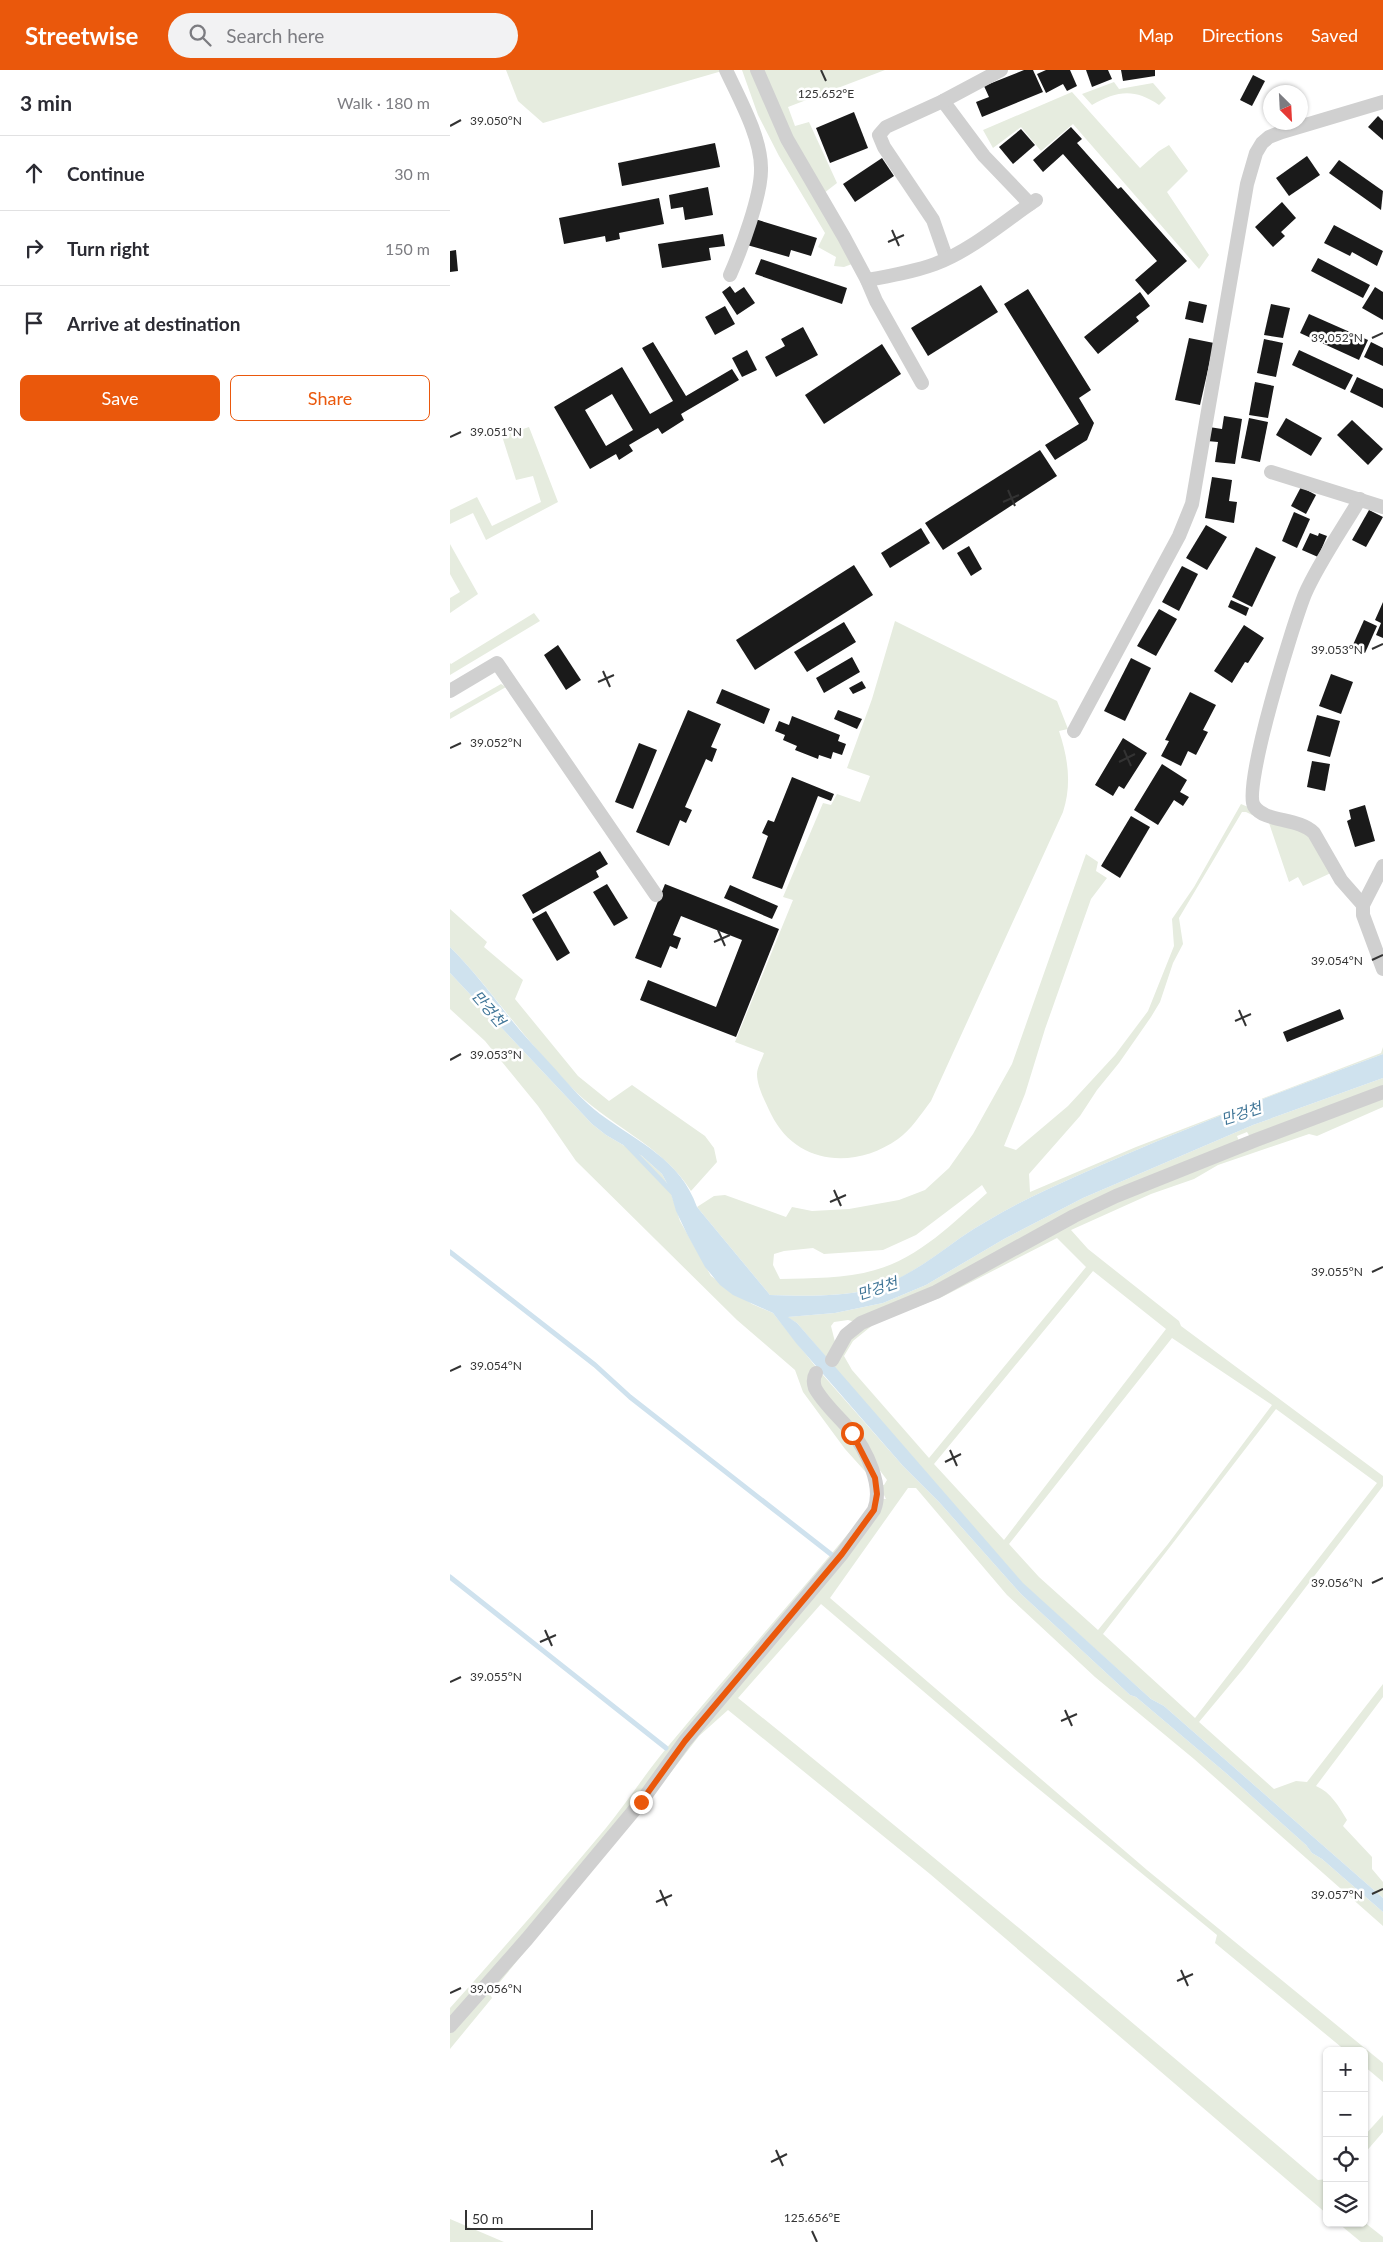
<!DOCTYPE html>
<meta charset="utf-8">
<style>
body{margin:0;font-family:Lato,"Noto Sans KR",sans-serif;background:#f2f2f3;color:#2b2b33}
.controls{position:absolute;right:15px;bottom:15px;display:grid;overflow:hidden;border-radius:8px;box-shadow:0 1px 4px #0004}
.controls button{width:45px;height:45px;display:grid;place-items:center;padding:0;border:0;border-bottom:1px solid #e1e1e2;background:#fff;color:#2b2b33;font:25px sans-serif}
.compass{position:absolute;left:813px;top:15px;width:45px;height:45px;border-radius:50%;background:#fff;box-shadow:0 1px 4px #0004;rotate:156deg}
.scale{position:absolute;left:15px;bottom:12px;width:128px;box-sizing:border-box;padding-left:5px;border:2px solid #333;border-top:0;font-size:14px;line-height:18px;white-space:nowrap;color:#333;-webkit-text-stroke:4px #fff;paint-order:stroke}
.stop{position:absolute;width:15px;height:15px;margin:-11px;border:4px solid #ea580c;border-radius:50%;background:#fff}
.stop.end{background:#ea580c;border-color:#fff;box-shadow:0 1px 5px #0008}
.list{margin:0;padding:0;list-style:none}
h2{display:flex;justify-content:space-between;align-items:center;height:65px;margin:0;padding:0 20px;font-size:21px}
h2 small{font-size:16px;font-weight:400;color:#7c7c81}
.list li{display:grid;grid-template-columns:32px 1fr auto;gap:15px;align-items:center;box-sizing:border-box;height:75px;padding:0 20px;border-top:1px solid #e1e1e2}
.list b{display:block;font-size:19px;white-space:nowrap}
.list em{font-size:16px;font-style:normal;color:#7c7c81}
.actions{display:flex;gap:10px;padding:15px 20px}
.actions a{flex:1;padding:11px 0;border:1px solid #ea580c;border-radius:8px;text-align:center;font-size:18px;color:#ea580c}
.actions .main{background:#ea580c;color:#fff}
.icon{flex:none;width:28px;height:28px;fill:none;stroke:currentColor;stroke-width:2;stroke-linecap:round;stroke-linejoin:round}
.map{position:relative;flex:none;width:933px;height:2172px;overflow:hidden}
header{display:flex;align-items:center;gap:30px;box-sizing:border-box;height:70px;padding:0 25px;background:#ea580c;color:#fff}
header strong{font-size:24px}
nav{display:flex;gap:28px;margin-inline-start:auto;font-size:18px}
.search{width:350px;height:45px;background:#f2f2f3;display:flex;align-items:center;gap:12px;box-sizing:border-box;padding:0 18px;border-radius:28px;color:#7c7c81;font-size:19px}
main{display:flex}
aside{flex:1;background:#fff}
.map>svg:first-child{display:block}
</style>
<header>
<strong>Streetwise</strong>
<div class="search"><svg class="icon" aria-label="search" viewBox="0 0 24 24"><circle cx="10" cy="10" r="6"/><path d="M15 15l6 6"/></svg>Search here</div>
<nav><a>Map</a><a>Directions</a><a>Saved</a></nav>
</header>
<main>
<aside>
<h2>3 min<small>Walk · 180 m</small></h2>
<ul class="list">
<li><svg class="icon" aria-label="ahead" viewBox="0 0 24 24"><path d="M12 20V5M6 11l6-6 6 6"/></svg><div><b>Continue</b></div><em>30 m</em></li>
<li><svg class="icon" aria-label="right" viewBox="0 0 24 24"><path d="M7 20v-9h11M14 6l5 5-5 5"/></svg><div><b>Turn right</b></div><em>150 m</em></li>
<li><svg class="icon" aria-label="arrive" viewBox="0 0 24 24"><path d="M6 21V4h12l-3 4 3 4H6"/></svg><div><b>Arrive at destination</b></div></li>
</ul>
<div class="actions"><a class="main">Save</a><a>Share</a></div>
</aside>
<div class="map">
<svg width="933" height="2172" viewBox="0 0 933 2172">
<rect width="100%" height="100%" fill="#fff"/>
<g fill="#e6ecdf" fill-rule="evenodd">
<polygon points="56,0 272,0 272,1 93,53 68,31"/>
<polygon points="292,0 302,0 402,194 394,197 384,196 386,187 368,177 375,163 329,86 308,45"/>
<polygon points="312,0 435,0 338,37 345,56 359,52 387,113 374,123 336,57"/>
<path d="M664,12l5,7 34,-6 13,15 -7,7c-25,-17 -42,-14 -67,0l-10,-11z"/>
<polygon points="622,22 690,98 709,81 719,75 738,101 717,122 759,185 749,199 623,54 591,81 571,57 543,78 533,60"/>
<polygon points="79,357 108,432 36,470 23,443 0,454 0,440 27,427 42,456 91,432 83,406 66,410 52,366"/>
<polygon points="0,474 28,524 0,543 0,528 10,522 0,504"/>
<polygon points="84,543 90,551 0,605 0,593 1,594"/>
<path d="M445,551l162,80 11,28 -9,2c9,27 13,53 4,81l-132,289c-10,13 -20,29 -33,38 -44,31 -102,26 -127,-25 -5,-11 -14,-27 -14,-40 0,-6 5,-15 7,-21l-29,-11 58,-142 -10,-3 40,-94 8,2 6,-11 23,8 10,-26 -23,-8 25,-69z"/>
<polygon points="51,614 56,617 0,649 0,643"/>
<path d="M791,734l65,27 27,41 -30,14 -5,-9 -9,5 -20,-59 -23,-11h-4l-63,106 4,26 -10,19 -13,39 -9,15 -32,46 -22,27 -17,26 -51,58 1,18 106,-45 245,-94 2,-6v7c-114,42 -227,85 -337,136 -30,14 -59,30 -86,48 -29,21 -57,43 -92,52 -29,7 -69,6 -98,5l-73,-88 17,-11 11,-1 61,22 6,-10 20,4 37,-2 50,-9 26,-10 24,-22 24,-34 39,-70 74,-210 12,8 -2,9 11,7 -16,21 -46,130 -20,65 -21,52 12,4 52,-44 47,-51 33,-44 26,-65 -2,-27 22,-32zM532,1115l5,8c-33,29 -68,65 -112,77 -30,9 -64,8 -95,9l-7,-14 1,-11 10,-3 29,-3 11,6 59,-4 33,-15z"/>
<path d="M0,839l37,33 -3,5 39,33 -8,19 63,77 31,25 23,-16 73,51 9,12 3,14 -26,29c-29,-47 -85,-66 -122,-106 -21,-22 -41,-45 -60,-69 -19,-24 -37,-47 -59,-69z"/>
<polygon points="0,903 142,1054 156,1065 192,1086 212,1104 219,1117 230,1151 261,1206 302,1234 323,1243 366,1297 361,1307 400,1364 422,1409 395,1379 353,1322 345,1300 287,1250 126,1091 88,1036 35,971 0,939"/>
<polygon points="933,1008 933,1018 801,1069 797,1062 787,1066 790,1074 599,1152 599,1157 522,1200 405,1252 398,1250 384,1252 381,1256 385,1272 376,1287 347,1253 337,1247 385,1243 433,1233 476,1215 554,1169 633,1128 803,1055"/>
<path d="M933,1024v13l-66,29 -8,-2 -91,31 -24,14 -43,15 -80,36 17,19 91,72 2,5 202,150v10l-139,182 -45,54 75,67 22,-8 11,1 76,-98v13l-67,89c15,6 23,21 31,34l-4,6 29,31v12l11,13v16l-219,-192 -13,-7 -128,-115 -191,-219 8,-10 9,-18 12,-10 80,-34 145,-79 27,-13 117,-48zM607,1168l29,29 -157,191 -77,-88 -8,-14 9,-15 21,-17 68,-27zM643,1201l73,58 -162,211 -70,-76zM722,1268l100,67 -104,139 -70,86 -59,-53 -30,-33zM826,1339l101,74 -182,235 -92,-84z"/>
<path d="M373,1305l80,91 36,36 82,92 109,101 6,2 91,77 79,71 6,8 10,6 61,53v14l-189,-167 -99,-82 -88,-82 -91,-107h-8l-78,110 317,272 236,193v19l-19,-16v-15h-18l-131,-108 2,-8 -199,-163 -197,-168 -83,94c196,158 389,319 580,482l9,-1v35l-397,-340 -202,-164 -29,26 -48,62 -161,196 2,4 -42,51v-21l432,-529h4l-7,-14h5l3,-5 -68,-92v-12z"/>
<path d="M424,1432l-3,7 -232,291 -189,222v-14c53,-59 105,-119 156,-180 22,-27 41,-57 64,-84 67,-81 138,-160 204,-242z"/>
<polygon points="933,2045 933,2062 914,2084 914,2066"/>
<polygon points="0,2149 54,2172 0,2172"/>
<polygon points="914,2152 933,2167 933,2172 911,2172 888,2153"/>
</g>
<path fill="#cfe2ee" d="M0,877c22,22 40,45 59,70 15,19 32,36 48,54 13,15 27,31 43,43 39,29 80,45 97,93l73,88c29,1 69,2 98,-5 36,-10 63,-31 92,-52 27,-18 56,-34 86,-48 110,-51 223,-94 337,-136v24l-130,47 -170,73 -79,41 -78,46 -43,18 -48,10 -47,4 9,6 226,260 128,116 13,7 219,192v14l-61,-53 -10,-6 -6,-8 -79,-71 -91,-77 -6,-2 -109,-101 -82,-92 -36,-36 -107,-123 -23,-30 -40,-18 -13,-10 -15,-18 -18,-33 -11,-23 -7,-24 -7,-13 -20,-18 -36,-21 -14,-11 -142,-151z"/>
<g fill="none" stroke-linecap="round" stroke-linejoin="round">
<g stroke="#cfe2ee" stroke-width="5">
<polyline points="176,1074 224,1124"/>
<polyline points="0,1182 145,1295 180,1327 382,1485"/>
<polyline points="0,1507 216,1678"/>
</g>
</g>
<g fill="#1a1a1a" fill-rule="evenodd">
<polygon points="574,0 583,0 593,22 532,47 526,32 539,27 534,16"/>
<polygon points="596,0 620,0 627,16 617,21 613,14 596,23 587,4"/>
<polygon points="636,0 658,0 662,9 642,17"/>
<polygon points="671,0 705,0 705,6 673,11"/>
<polygon points="803,5 815,11 802,36 790,30"/>
<polygon points="404,42 418,78 380,93 366,58"/>
<polygon points="928,46 933,51 933,70 918,57"/>
<polygon points="621,57 632,69 627,73 668,119 671,117 737,191 698,225 685,210 707,191 613,84 593,102 583,90"/>
<polygon points="571,59 585,75 563,94 549,77"/>
<polygon points="265,73 270,97 172,116 168,93"/>
<polygon points="857,86 870,105 839,126 826,108"/>
<polygon points="432,88 444,106 405,132 393,114"/>
<polygon points="889,90 933,121 931,140 879,103"/>
<polygon points="258,117 263,145 235,150 233,137 221,139 219,125"/>
<polygon points="209,128 214,154 169,163 170,169 156,172 155,166 114,174 109,148"/>
<polygon points="832,132 846,148 831,162 835,166 823,177 805,157"/>
<polygon points="305,149 367,168 361,186 341,180 339,187 297,175"/>
<polygon points="884,155 933,181 927,196 902,182 900,186 874,173"/>
<polygon points="273,164 275,176 259,178 261,190 212,198 208,174"/>
<polygon points="6,180 8,201 0,202 0,181"/>
<polygon points="868,188 920,215 913,228 861,201"/>
<polygon points="311,189 397,218 392,234 305,204"/>
<polygon points="531,215 548,242 478,286 461,258"/>
<polygon points="280,216 285,223 294,217 305,233 287,245 272,222"/>
<polygon points="925,217 933,222 933,250 912,238"/>
<polygon points="578,219 641,320 629,328 644,353 637,370 605,390 595,375 629,354 554,234"/>
<polygon points="690,222 700,236 686,247 689,251 648,284 634,267"/>
<polygon points="739,231 757,235 753,253 735,249"/>
<polygon points="821,234 840,238 833,268 814,265"/>
<polygon points="275,236 285,254 265,265 255,247"/>
<polygon points="859,244 918,270 909,290 850,263"/>
<polygon points="353,257 368,285 326,307 315,287 335,276 331,269"/>
<polygon points="739,268 764,273 750,335 725,330"/>
<polygon points="814,269 833,273 826,307 807,303"/>
<path d="M203,272l33,54 46,-27 7,11 -58,34 3,6 -22,14 -4,-6 -29,17 4,6 -14,9 -3,-6 -26,15 -36,-62 68,-40 28,47 23,-13 -31,-53zM162,324l21,36 -27,16 -21,-36z"/>
<polygon points="921,272 933,278 933,296 914,287"/>
<polygon points="432,274 451,304 374,354 355,325"/>
<polygon points="297,280 307,300 292,307 282,288"/>
<polygon points="849,280 903,305 895,320 842,295"/>
<polygon points="907,307 933,319 933,338 900,322"/>
<polygon points="805,312 824,316 818,348 799,345"/>
<polygon points="774,346 792,349 785,394 765,392 768,372 757,371 759,357 772,359"/>
<polygon points="799,348 818,352 810,392 791,388"/>
<polygon points="836,348 872,368 861,386 826,365"/>
<polygon points="902,350 933,379 918,395 887,365"/>
<polygon points="590,380 607,406 493,480 475,453"/>
<polygon points="762,407 782,410 779,431 787,432 784,453 755,448"/>
<polygon points="851,417 866,425 856,444 841,436"/>
<polygon points="919,440 933,447 916,477 902,470"/>
<polygon points="844,442 860,449 847,478 832,471"/>
<polygon points="756,455 777,467 757,500 736,488"/>
<polygon points="471,458 480,473 440,498 431,483"/>
<polygon points="860,463 868,466 869,463 877,466 868,487 852,480"/>
<polygon points="519,476 532,499 521,506 507,483"/>
<polygon points="806,477 826,487 802,537 782,527"/>
<polygon points="404,495 423,525 305,600 286,570"/>
<polygon points="732,496 748,504 729,541 712,532"/>
<polygon points="781,530 799,538 796,546 778,537"/>
<polygon points="933,532 933,568 926,565 931,553 925,550"/>
<polygon points="709,539 727,549 706,586 687,576"/>
<polygon points="914,550 927,556 915,583 902,577"/>
<polygon points="394,552 406,572 357,602 344,582"/>
<polygon points="794,555 814,568 798,593 795,592 782,613 764,601"/>
<polygon points="108,575 131,610 116,620 94,585"/>
<polygon points="402,587 410,602 374,623 366,608"/>
<polygon points="681,588 701,598 675,651 654,641"/>
<polygon points="881,604 903,612 891,644 869,636"/>
<polygon points="412,611 416,618 403,624 399,618"/>
<polygon points="272,619 320,639 314,654 266,633"/>
<polygon points="740,622 766,635 753,660 758,662 746,685 738,681 731,696 711,686 719,671 715,670"/>
<polygon points="238,640 271,654 261,677 267,679 262,692 256,689 235,737 242,740 236,753 230,750 219,776 186,762"/>
<polygon points="388,640 412,649 407,659 384,649"/>
<polygon points="867,645 890,651 880,687 857,681"/>
<polygon points="342,646 390,665 388,671 396,674 392,685 383,682 381,689 369,685 368,689 345,680 347,676 333,670 335,665 325,661 329,651 339,655"/>
<polygon points="673,668 697,683 674,719 669,716 663,726 645,715"/>
<polygon points="189,673 207,680 183,739 165,732"/>
<polygon points="862,691 880,694 875,721 857,717"/>
<polygon points="712,694 737,710 730,722 739,727 733,736 724,730 708,755 684,740"/>
<polygon points="342,707 384,724 381,731 368,726 332,819 302,808 318,766 312,763 318,750 324,752"/>
<polygon points="915,735 925,771 905,777 897,751 901,749 899,740"/>
<polygon points="681,746 700,757 670,808 651,796"/>
<polygon points="150,781 158,794 146,801 149,807 83,844 72,825"/>
<polygon points="157,814 178,848 164,856 143,822"/>
<polygon points="215,814 329,859 286,967 190,930 198,910 266,937 292,870 231,846 223,865 231,868 227,879 220,876 211,898 185,888"/>
<polygon points="280,815 328,836 322,849 274,828"/>
<polygon points="96,841 120,883 107,891 82,849"/>
<polygon points="890,939 894,949 837,972 833,962"/>
</g>
<g fill="none" stroke-linecap="round" stroke-linejoin="round">
<g stroke="#d0d0d0" stroke-width="14">
<path d="M276,0c13,28 35,67 35,98 1,26 -20,82 -31,107"/>
<polyline points="307,0 337,69 394,167 417,210 426,231 472,313"/>
<polyline points="493,31 534,86 580,134"/>
<polyline points="496,187 483,150 434,77 429,65 436,57 493,31 551,0"/>
<path d="M417,210c23,-4 46,-8 68,-16 37,-14 68,-42 101,-64"/>
<polyline points="821,402 933,437"/>
<path d="M910,429c-17,29 -42,65 -55,95 -11,27 -63,194 -51,212 11,17 44,11 60,27l27,47 22,25"/>
<polyline points="0,621 47,593 206,825"/>
<polyline points="624,661 729,466 742,434 797,114 806,83 812,73 819,67 832,62 933,32"/>
<polyline points="933,796 913,835 913,845 933,899"/>
<polyline points="382,1290 396,1265 411,1253 486,1222 624,1146 666,1126 806,1070 933,1022"/>
<path d="M0,1956l77,-87 114,-137 44,-61 157,-187 32,-44c10,-24 -8,-61 -24,-80 -11,-13 -27,-27 -35,-42 -2,-6 -2,-10 1,-15"/>
</g>
</g>
<g fill="none" stroke-linecap="round" stroke-linejoin="round">
<polyline stroke="#ea580c" stroke-width="6" points="191,1732 235,1671 392,1484 424,1440 427,1424 425,1408 402,1363"/>
</g>
<path fill="none" stroke="#333" stroke-width="2" d="M371,0l5,11M0,56l11,-6M442,160l7,16M438,172l16,-7M922,268l11,-5M0,367l11,-5M558,420l7,16M553,432l16,-7M922,579l11,-5M153,601l7,16M148,612l16,-7M0,678l11,-5M674,680l7,16M669,692l16,-8M268,860l7,16M264,872l16,-7M922,890l11,-5M789,940l7,16M785,951l16,-7M0,990l11,-6M384,1120l7,16M380,1132l16,-7M922,1202l11,-5M0,1301l11,-5M500,1380l7,16M495,1392l16,-8M922,1513l11,-5M95,1560l7,16M90,1572l16,-7M0,1612l11,-5M615,1640l7,16M611,1651l16,-7M210,1820l7,16M922,1824l11,-5M206,1832l16,-7M731,1900l7,16M727,1911l16,-7M0,1923l11,-5M326,2080l7,16M321,2092l16,-8M362,2161l5,11"/>
<g text-anchor="middle" dominant-baseline="central" stroke-width="5" stroke-linejoin="round" paint-order="stroke">
<g font-size="15" font-style="italic" fill="#3f7597" stroke="#fff">
<text transform="translate(39 938) rotate(49)">만겅천</text>
<text transform="translate(791 1043) rotate(-18)">만겅천</text>
<text transform="translate(427 1218) rotate(-18)">만겅천</text>
</g>
</g>
<g font-size="12" text-anchor="middle" fill="#333" stroke="#fff" stroke-width="5" stroke-linejoin="round" paint-order="stroke">
<text x="376" y="28">125.652°E</text>
<text x="46" y="55">39.050°N</text>
<text x="887" y="272">39.052°N</text>
<text x="46" y="366">39.051°N</text>
<text x="887" y="584">39.053°N</text>
<text x="46" y="677">39.052°N</text>
<text x="887" y="895">39.054°N</text>
<text x="46" y="989">39.053°N</text>
<text x="887" y="1206">39.055°N</text>
<text x="46" y="1300">39.054°N</text>
<text x="887" y="1517">39.056°N</text>
<text x="46" y="1611">39.055°N</text>
<text x="887" y="1829">39.057°N</text>
<text x="46" y="1923">39.056°N</text>
<text x="362" y="2152">125.656°E</text>
</g>
</svg>
<div class="controls">
<button>+</button>
<button>−</button>
<button><svg class="icon" aria-label="locate" viewBox="0 0 24 24"><circle cx="12" cy="12" r="6"/><path d="M12 2v4M12 18v4M2 12h4M18 12h4"/></svg></button>
<button><svg class="icon" aria-label="layers" viewBox="0 0 24 24"><path d="M12 4l9 5-9 5-9-5zM3 14l9 5 9-5"/></svg></button>
</div>
<svg class="compass" viewBox="-18 -18 36 36"><path d="M0-13l5 13h-10z" fill="#e53935"/><path d="M0 13l5-13h-10z" fill="#7c7c81"/></svg>
<div class="scale">50 m</div>
<div class="stop" style="left:402px;top:1363px"></div>
<div class="stop end" style="left:191px;top:1732px"></div>
</div>
</main>
